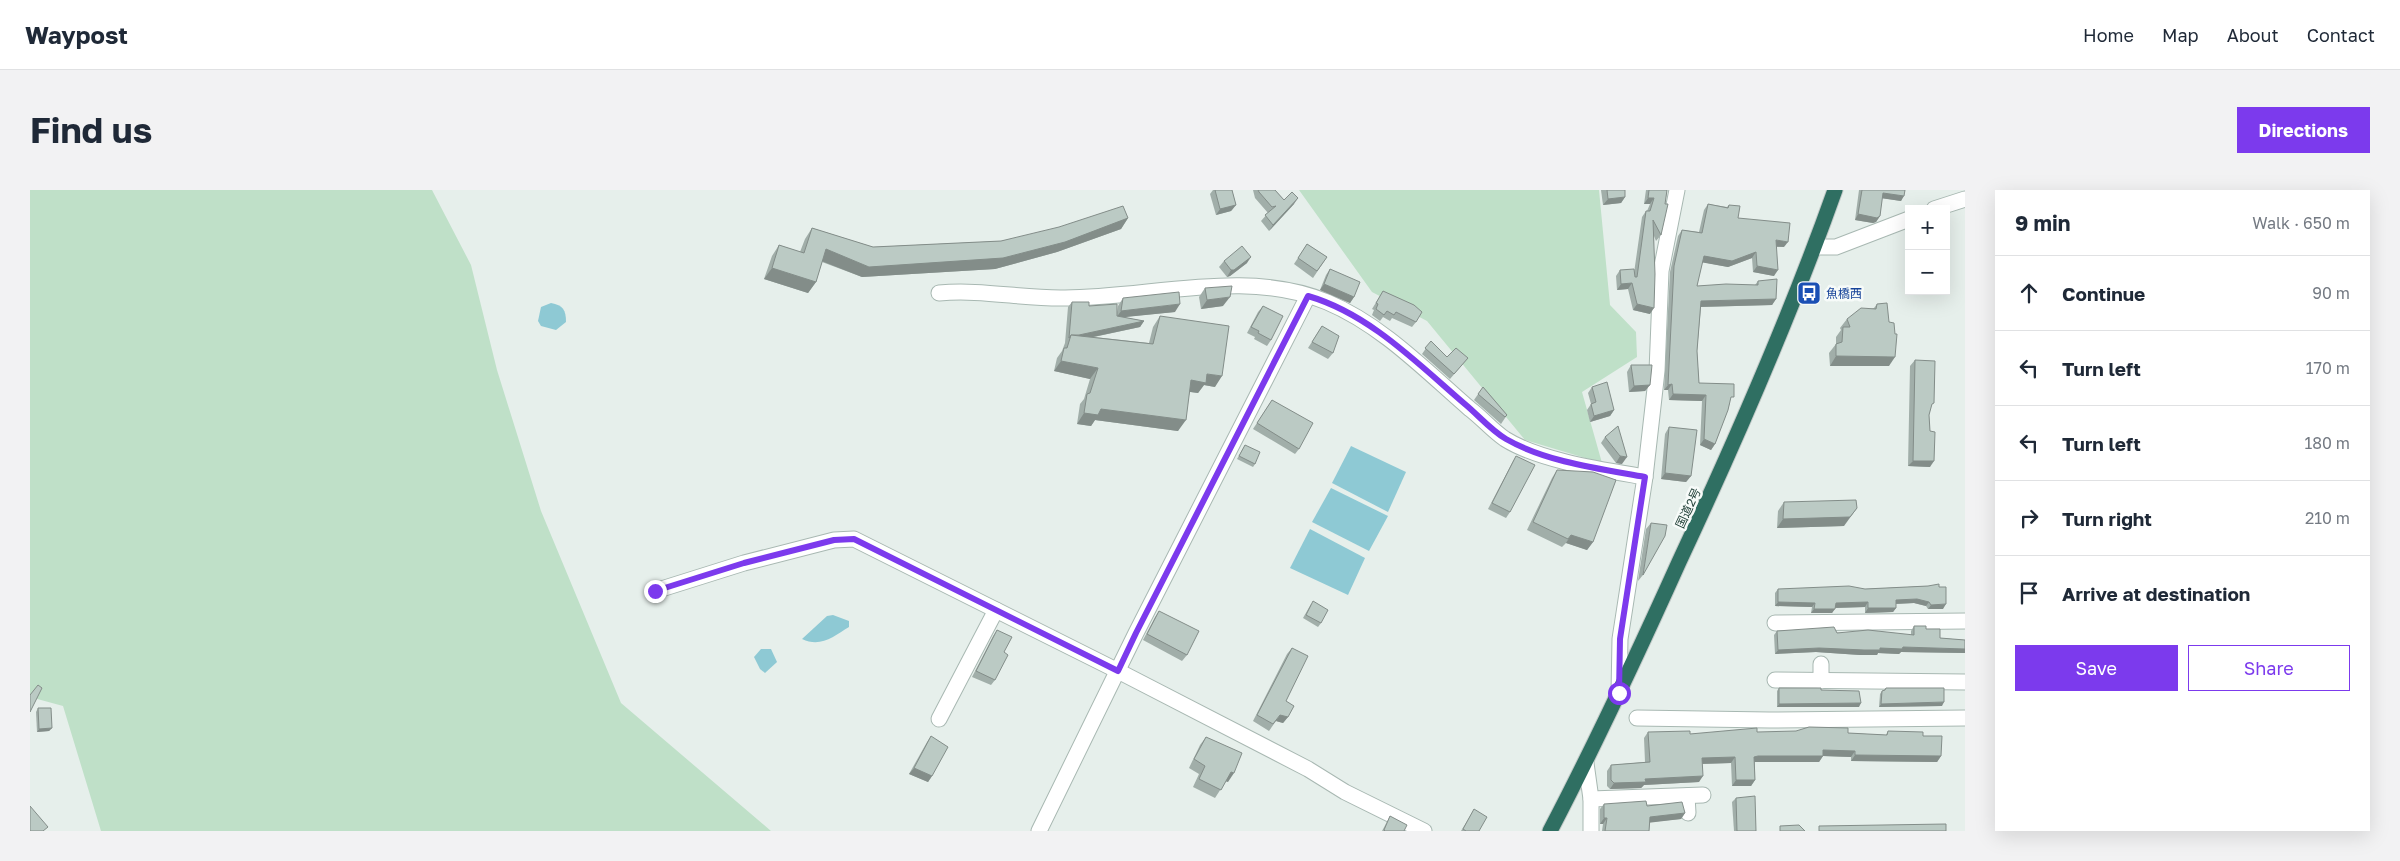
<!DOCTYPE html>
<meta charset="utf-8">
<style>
body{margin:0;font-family:"Golos Text","Noto Sans JP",sans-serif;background:#f2f2f3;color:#1f2937}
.controls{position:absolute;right:15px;top:15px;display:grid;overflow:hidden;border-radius:0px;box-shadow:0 5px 20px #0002}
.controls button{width:45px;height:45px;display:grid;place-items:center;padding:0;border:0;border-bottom:1px solid #e0e1e3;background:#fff;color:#1f2937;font:25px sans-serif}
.stop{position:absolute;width:15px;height:15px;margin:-11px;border:4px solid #7c3aed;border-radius:50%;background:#fff}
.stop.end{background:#7c3aed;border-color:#fff;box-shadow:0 1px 5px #0008}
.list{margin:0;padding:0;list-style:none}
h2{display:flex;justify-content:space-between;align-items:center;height:65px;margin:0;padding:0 20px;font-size:21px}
h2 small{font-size:16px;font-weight:400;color:#747a83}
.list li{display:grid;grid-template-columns:32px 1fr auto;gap:15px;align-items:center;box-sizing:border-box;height:75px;padding:0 20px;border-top:1px solid #e0e1e3}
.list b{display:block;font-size:19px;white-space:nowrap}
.list em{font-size:16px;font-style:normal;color:#747a83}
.actions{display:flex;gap:10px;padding:15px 20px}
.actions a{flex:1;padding:11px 0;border:1px solid #7c3aed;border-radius:0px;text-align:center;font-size:18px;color:#7c3aed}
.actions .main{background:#7c3aed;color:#fff}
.icon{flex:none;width:28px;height:28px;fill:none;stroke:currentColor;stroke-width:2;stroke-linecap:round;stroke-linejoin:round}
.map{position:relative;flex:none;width:1935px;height:641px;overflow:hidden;border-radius:0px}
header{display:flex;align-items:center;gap:30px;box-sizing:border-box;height:70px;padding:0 25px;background:#fff;border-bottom:1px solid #e0e1e3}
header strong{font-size:24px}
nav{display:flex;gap:28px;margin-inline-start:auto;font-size:18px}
.intro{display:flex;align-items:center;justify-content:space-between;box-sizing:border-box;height:120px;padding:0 30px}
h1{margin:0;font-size:35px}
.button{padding:12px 22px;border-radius:0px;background:#7c3aed;color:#fff;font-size:18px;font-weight:700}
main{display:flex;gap:30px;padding:0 30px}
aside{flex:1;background:#fff;border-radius:0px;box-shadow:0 5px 20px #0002}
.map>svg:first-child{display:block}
</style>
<header>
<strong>Waypost</strong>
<nav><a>Home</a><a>Map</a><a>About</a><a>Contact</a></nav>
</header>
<div class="intro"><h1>Find us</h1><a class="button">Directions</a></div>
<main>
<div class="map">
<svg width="1935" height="641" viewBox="0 0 1935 641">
<rect width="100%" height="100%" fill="#e6efeb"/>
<g fill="#bfe0c8">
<polygon points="0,0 402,0 441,75 467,180 511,321 591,513 741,641 71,641 33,516 0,507"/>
<polygon points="1269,0 1569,0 1580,115 1606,142 1607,167 1552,202 1572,273 1495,250 1397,131 1342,102"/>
</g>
<g fill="#8ec9d4">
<path d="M521,113c12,2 15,7 15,19l-10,8 -15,-4 -3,-5 3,-14z"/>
<polygon points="1321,256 1376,282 1358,322 1302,293"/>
<polygon points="1301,298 1358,326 1339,361 1282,332"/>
<polygon points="1280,339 1335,368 1318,405 1260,378"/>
<path d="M803,425l16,6v6c-15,9 -28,21 -47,12l25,-23z"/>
<polygon points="731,459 741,459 747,472 735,483 730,479 724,467"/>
</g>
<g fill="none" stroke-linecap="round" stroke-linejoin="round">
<g stroke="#a8b8b2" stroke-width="17">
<g id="minor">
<polyline points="1904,19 1935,9"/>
<polyline points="1785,57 1806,57 1879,29"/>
<path d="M909,103c43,-4 84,6 126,5 84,0 182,-30 262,4 55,23 99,69 143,107 12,9 23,22 35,30 35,22 99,31 140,38"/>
<polyline points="625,401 714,373 804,350 824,349 1088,481 1278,579 1315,602 1394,641"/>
<polyline points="1745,433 1935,431"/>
<polyline points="1791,474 1791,491"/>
<polyline points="1745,490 1935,492"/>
<polyline points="1589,503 1590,449 1615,287 1627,181 1631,81 1647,0"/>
<polyline points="1607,528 1739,530 1935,528"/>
<polyline points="909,529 966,420"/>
<polyline points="1556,573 1561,609 1561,641"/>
<polyline points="1657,606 1658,623"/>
<polyline points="1561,609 1673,605"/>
<polyline points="1009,641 1106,443 1278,106"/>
</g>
</g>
<g stroke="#c2cac8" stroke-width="17">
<path id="highway" d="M1520,641c46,-88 88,-178 129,-269 57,-122 111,-245 156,-372"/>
</g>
<use href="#minor" stroke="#fff" stroke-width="15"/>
<use href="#highway" stroke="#2f6f62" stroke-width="15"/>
</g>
<g fill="#a1aea9">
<polygon points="1183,0 1202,0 1206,15 1201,21 1186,25 1180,4"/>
<polygon points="1223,0 1245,0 1254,10 1264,14 1239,41 1231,31 1238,23 1225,8"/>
<polygon points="1571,0 1595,0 1595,7 1591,13 1573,15"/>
<polygon points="1616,0 1637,0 1631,45 1626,51 1624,46 1620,124 1603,120 1598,99 1587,100 1586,86 1590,80 1604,83 1612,27 1616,21 1617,21 1620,14 1614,14"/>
<polygon points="1829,0 1875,0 1871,11 1852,8 1850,26 1846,32 1843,33 1825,30"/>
<polygon points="1678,14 1697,17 1699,15 1708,28 1754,57 1746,57 1744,86 1723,82 1722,68 1698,77 1672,72 1667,96 1725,95 1728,91 1746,109 1742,115 1671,117 1667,161 1669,193 1700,213 1685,254 1681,260 1670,255 1672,211 1639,210 1638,200 1634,200 1640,82 1648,46 1652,40 1669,42 1674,20"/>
<polygon points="1098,28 1091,39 1027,62 965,79 832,87 792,72 786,92 778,103 734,89 742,66 749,55 770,62 775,49 782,38 843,57 971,51"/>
<polygon points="1277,54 1297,67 1283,88 1264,74"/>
<polygon points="1194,71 1217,73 1200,86 1197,87 1189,77"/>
<polygon points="1300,79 1324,107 1320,113 1290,100 1296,85"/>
<polygon points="1175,98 1193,116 1171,119 1169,107"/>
<polygon points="1353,101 1386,132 1382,137 1362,128 1360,131 1353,127 1350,131 1342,125 1344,120 1342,119"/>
<polygon points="1093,108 1145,122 1093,127 1114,131 1110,137 1064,147 1119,153 1123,137 1130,126 1185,197 1174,195 1168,203 1160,202 1148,241 1065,230 1061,236 1047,234 1050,214 1054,209 1060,189 1024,181 1027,168 1032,161 1035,153 1038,117 1042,112 1087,122 1088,116"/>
<polygon points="1847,114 1859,176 1800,176 1799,163 1806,154 1806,147 1811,140 1810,138 1817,129 1844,118"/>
<polygon points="1233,116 1241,150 1237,156 1224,149 1225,147 1217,143 1228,122"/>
<polygon points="1292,136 1303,163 1298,169 1278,158"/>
<polygon points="1401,151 1417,167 1438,168 1420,189 1392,164"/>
<polygon points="1885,170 1901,217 1899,225 1900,241 1900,277 1878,276 1880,176"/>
<polygon points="1601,175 1620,195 1615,201 1599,202 1597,182"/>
<polygon points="1453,197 1477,225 1471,234 1444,210"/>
<polygon points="1562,197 1584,220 1580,226 1560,232 1557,220 1561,214 1558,203"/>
<polygon points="1242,210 1269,259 1265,264 1223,239"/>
<polygon points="1588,236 1592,274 1586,273 1571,253 1575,247"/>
<polygon points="1639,237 1661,286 1656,292 1631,289 1635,244"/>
<polygon points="1215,255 1225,274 1223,277 1207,269"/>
<polygon points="1486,266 1480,322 1476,328 1458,319 1483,271"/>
<polygon points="1527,280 1563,352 1557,360 1536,353 1532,357 1497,340 1522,288"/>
<polygon points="1754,312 1814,336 1747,338 1748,321"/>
<polygon points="1621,333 1613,385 1608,391 1616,339"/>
<polygon points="1898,396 1913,419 1898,419 1896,416 1884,413 1866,414 1866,418 1863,422 1835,423 1835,417 1805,418 1802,423 1781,423 1782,417 1745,416 1745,403 1748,399 1835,399"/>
<polygon points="1281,414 1291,433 1288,437 1273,428"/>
<polygon points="1129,421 1157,465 1152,471 1113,450 1125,427"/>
<polygon points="1884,436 1896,439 1910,448 1935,450 1935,463 1871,462 1869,464 1848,463 1847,465 1830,465 1786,462 1745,464 1744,445 1747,441 1881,445 1881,441"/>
<polygon points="967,440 974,462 965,490 961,495 942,487 963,446"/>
<polygon points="1262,458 1256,511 1258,527 1253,533 1246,531 1239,541 1223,531 1257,464"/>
<polygon points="1749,498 1791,500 1829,517 1747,517 1747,501"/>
<polygon points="1856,498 1912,516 1849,517 1850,504 1852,501 1854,500"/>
<polygon points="8,518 22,538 19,541 7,542 6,522"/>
<polygon points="1858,541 1893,546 1911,566 1907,572 1821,571 1821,567 1793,566 1789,572 1725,572 1725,590 1721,596 1702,596 1701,573 1672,574 1669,592 1614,595 1611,598 1580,599 1577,596 1577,581 1581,575 1615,572 1614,548 1618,542 1660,544 1727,542 1818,543 1856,545"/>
<polygon points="901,546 902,586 898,592 879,584 897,552"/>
<polygon points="1176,547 1198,592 1196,591 1185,608 1163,597 1169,584 1159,578 1170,555"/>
<polygon points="1706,608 1726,641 1704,641 1702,612"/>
<polygon points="1574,614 1617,616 1655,623 1651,629 1620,632 1619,641 1572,641 1573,634 1570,634 1570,619"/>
<polygon points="1444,619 1449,641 1431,641 1440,626"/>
<polygon points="1360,626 1374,641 1352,641"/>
</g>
<g fill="#838d89">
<polygon points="1853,3 1874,6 1871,11 1850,8"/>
<polygon points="1595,7 1591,13 1573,15 1578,9"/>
<polygon points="1268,8 1264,14 1239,41 1243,35"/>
<polygon points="1618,8 1624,8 1620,14 1614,14"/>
<polygon points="1206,15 1201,21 1186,25 1190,19"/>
<polygon points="1828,24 1850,26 1846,32 1843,33 1825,30"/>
<polygon points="1098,28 1091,39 1027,62 965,79 832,87 789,70 796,59 839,77"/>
<polygon points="1746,50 1758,52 1754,57 1742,56"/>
<polygon points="1726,62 1722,68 1698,77 1670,72 1674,66"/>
<polygon points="1221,67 1217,73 1200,86 1197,87 1201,80"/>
<polygon points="1727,76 1748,80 1744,86 1723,82"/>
<polygon points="742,78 786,92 778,103 734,89"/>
<polygon points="1602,93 1598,99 1587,100 1591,94"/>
<polygon points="1294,94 1324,107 1320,113 1290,100"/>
<polygon points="1200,107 1193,116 1171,119 1177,110"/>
<polygon points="1746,109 1742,115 1667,117 1671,111"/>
<polygon points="1150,114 1145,122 1086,128 1091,121"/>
<polygon points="1607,114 1624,118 1620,124 1603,120"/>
<polygon points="1114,131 1110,137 1039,152 1040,147"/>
<polygon points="1806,166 1865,167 1859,176 1800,176"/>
<polygon points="1031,171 1068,178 1060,189 1024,181"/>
<polygon points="1177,184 1192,186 1185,197 1174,195 1168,203 1154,201 1161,190"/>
<polygon points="1642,194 1638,200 1634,200 1638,195"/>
<polygon points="1620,195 1615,201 1599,202 1604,196"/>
<polygon points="1643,204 1676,205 1672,211 1639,210"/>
<polygon points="1071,219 1156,230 1148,241 1065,230 1061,236 1047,234 1054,223"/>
<polygon points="1584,220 1580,226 1560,232 1564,226"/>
<polygon points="1674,249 1685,254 1681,260 1670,255"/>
<polygon points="1590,266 1597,267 1592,274 1586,273"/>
<polygon points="1883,271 1904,271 1900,277 1878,276"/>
<polygon points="1635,283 1661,286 1656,292 1631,289"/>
<polygon points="1827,318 1814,336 1747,338 1753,329"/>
<polygon points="1541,345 1563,352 1557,360 1536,353"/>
<polygon points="1887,409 1899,412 1896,416 1884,413 1863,414 1866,410"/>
<polygon points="1748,412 1785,413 1782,417 1745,416"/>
<polygon points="1838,412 1835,417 1803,418 1806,413"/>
<polygon points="1916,414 1913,419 1898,419 1901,415"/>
<polygon points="1838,418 1866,418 1863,422 1835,423"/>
<polygon points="1784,419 1805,419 1802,423 1781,423"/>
<polygon points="1873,457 1935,459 1935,463 1871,462 1869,464 1848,463 1847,465 1830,465 1786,462 1745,464 1748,460 1789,458 1850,458"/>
<polygon points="1914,512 1912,516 1849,517 1851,514"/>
<polygon points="1831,513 1829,517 1747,517 1749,514"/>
<polygon points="1250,525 1258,527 1253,533 1246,531"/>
<polygon points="22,538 19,541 7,542 9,539"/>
<polygon points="1793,560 1825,561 1821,567 1793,566 1789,572 1724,572 1724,567 1728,566"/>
<polygon points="1825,565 1911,566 1907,572 1821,571"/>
<polygon points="1705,567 1701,573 1668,574 1672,568"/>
<polygon points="884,578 902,586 898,592 879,584"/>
<polygon points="1201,582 1204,583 1198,592 1195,591"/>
<polygon points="1673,586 1669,592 1614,595 1611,598 1580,599 1584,593 1615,589"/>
<polygon points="1706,590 1725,590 1721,596 1702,596"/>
<polygon points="1655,623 1651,629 1617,633 1620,627"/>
<polygon points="1574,628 1577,628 1573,634 1570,634"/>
</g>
<g fill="#bbcac4" stroke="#838d89">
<polygon points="1185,0 1202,0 1206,15 1190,19"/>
<polygon points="1228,0 1245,0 1254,10 1262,2 1268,8 1243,35 1235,25 1246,16 1242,17 1229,2"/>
<polygon points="1577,0 1595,0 1595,7 1578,9"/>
<polygon points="1619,0 1637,0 1635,14 1638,14 1631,45 1623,30 1625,84 1624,118 1607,114 1602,93 1591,94 1590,80 1604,79 1605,87 1607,87 1616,21 1620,21 1624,8 1618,8"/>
<polygon points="1832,0 1875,0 1874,6 1853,3 1850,26 1847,28 1828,24"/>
<polygon points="1678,14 1698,18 1699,15 1710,16 1708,28 1760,33 1758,52 1746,50 1748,80 1727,76 1726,62 1702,71 1674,66 1667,96 1696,94 1728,95 1728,91 1747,89 1746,109 1671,111 1667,161 1669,193 1704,194 1704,207 1701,207 1698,220 1685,254 1674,249 1676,205 1643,204 1642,194 1638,195 1644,76 1652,40 1672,43"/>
<polygon points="1093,16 1098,28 1035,52 973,68 839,77 796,59 786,92 742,78 749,55 774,63 782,38 843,57 971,51 1029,37"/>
<polygon points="1277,54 1297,67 1287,81 1268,68"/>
<polygon points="1212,56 1221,67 1204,80 1201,80 1194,71"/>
<polygon points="1300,79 1330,92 1324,107 1294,94"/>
<polygon points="1202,96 1200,107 1177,110 1175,98"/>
<polygon points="1353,101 1384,115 1392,122 1386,132 1366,122 1364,125 1357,121 1354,125 1346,119 1348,114 1346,113"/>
<polygon points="1149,102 1150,114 1091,121 1093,108"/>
<polygon points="1042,112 1059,112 1059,116 1087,114 1087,126 1114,131 1049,145 1041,145 1039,148"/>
<polygon points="1857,113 1859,132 1864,133 1865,144 1867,144 1865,167 1806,166 1806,154 1812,152 1813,137 1820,137 1817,129 1831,118 1846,119 1847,114"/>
<polygon points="1233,116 1253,126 1241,150 1228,143 1229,141 1221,137"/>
<polygon points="1130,126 1199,136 1192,186 1177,184 1176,193 1161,190 1156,230 1071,219 1068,225 1054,223 1057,204 1060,203 1068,178 1031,171 1034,158 1037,158 1041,145 1123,154"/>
<polygon points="1292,136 1309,146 1303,163 1282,152"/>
<polygon points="1401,151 1417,167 1426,158 1438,168 1424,184 1395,158"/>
<polygon points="1885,170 1905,171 1904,213 1902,214 1899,225 1900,241 1905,242 1904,271 1883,271"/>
<polygon points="1601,175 1622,175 1620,195 1604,196"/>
<polygon points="1577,192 1584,220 1564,226 1561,214 1566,212 1562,197"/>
<polygon points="1453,197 1477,225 1475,227 1448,204"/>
<polygon points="1242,210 1283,233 1269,259 1227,233"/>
<polygon points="1588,236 1597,267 1590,266 1575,247"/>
<polygon points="1639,237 1667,240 1661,286 1635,283"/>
<polygon points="1215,255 1230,262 1225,274 1209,266"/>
<polygon points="1486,266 1505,275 1480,322 1462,313"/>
<polygon points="1527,280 1563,282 1586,290 1563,352 1541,345 1538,349 1503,332"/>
<polygon points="1826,310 1827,318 1820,327 1753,329 1754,312"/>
<polygon points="1621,333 1637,335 1635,346 1613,385"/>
<polygon points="1909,394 1909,397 1916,397 1916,414 1901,415 1899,412 1887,409 1866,410 1866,418 1838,418 1838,412 1806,413 1805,419 1784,419 1785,413 1748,412 1748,399 1819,396 1835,399 1898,396"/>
<polygon points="1283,411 1298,420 1291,433 1276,425"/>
<polygon points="1129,421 1169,441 1157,465 1117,444"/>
<polygon points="1884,436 1896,436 1896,439 1910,439 1910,448 1935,450 1935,459 1873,457 1872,459 1850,458 1850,460 1834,460 1789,458 1748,460 1747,441 1804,437 1807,443 1838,440 1884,445"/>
<polygon points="967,440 982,447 974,462 978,465 965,490 946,481"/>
<polygon points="1262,458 1278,466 1256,511 1264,516 1258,527 1250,525 1243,534 1227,525"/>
<polygon points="8,495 12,498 0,522 0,505"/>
<polygon points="1749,498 1791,498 1791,500 1829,501 1831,513 1749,514"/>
<polygon points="1856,498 1914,498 1914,512 1851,514 1852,501 1855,500"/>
<polygon points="8,518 21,518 22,538 9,539"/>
<polygon points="1779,537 1818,538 1818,543 1857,545 1858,541 1893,542 1893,546 1912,546 1911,566 1825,565 1825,561 1793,560 1793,566 1728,566 1724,567 1725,590 1706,590 1705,567 1672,568 1673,586 1615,589 1616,592 1584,593 1581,590 1581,575 1620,572 1618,542 1660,541 1660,544 1727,538 1727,542 1766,541"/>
<polygon points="901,546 918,557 902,586 884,578"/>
<polygon points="1176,547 1212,563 1204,583 1201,582 1191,600 1169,589 1175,576 1164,569"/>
<polygon points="1725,606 1726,641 1707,641 1706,608"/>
<polygon points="1616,611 1617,616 1652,612 1655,623 1620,627 1619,641 1575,641 1577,628 1574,628 1574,614"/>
<polygon points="0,616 18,637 13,641 0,641"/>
<polygon points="1444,619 1457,627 1449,641 1436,641 1433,639"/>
<polygon points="1360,626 1377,635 1374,641 1355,641 1354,640"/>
<polygon points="1916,634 1916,641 1789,641 1789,636"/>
<polygon points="1769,635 1775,641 1750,641 1750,636"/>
</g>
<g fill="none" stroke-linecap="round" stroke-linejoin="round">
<path stroke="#7c3aed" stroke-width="6" d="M625,401l89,-28 90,-23 20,-1 264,132 18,-38 172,-337c62,18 110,68 158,109 13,11 26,26 40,34 40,23 95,30 139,38l-25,162 -1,54"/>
</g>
<defs>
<g id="bus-square" transform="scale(1.25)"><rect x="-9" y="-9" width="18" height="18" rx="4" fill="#1a4fb4" stroke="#f7fbf9"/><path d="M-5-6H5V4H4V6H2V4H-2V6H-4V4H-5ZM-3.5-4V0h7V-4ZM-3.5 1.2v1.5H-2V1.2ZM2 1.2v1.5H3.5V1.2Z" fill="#fff"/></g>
</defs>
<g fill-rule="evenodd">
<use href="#bus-square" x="1779" y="103"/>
</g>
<g text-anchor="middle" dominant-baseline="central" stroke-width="5" stroke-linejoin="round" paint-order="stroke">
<g font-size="12" fill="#164399" stroke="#f7fbf9" text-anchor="start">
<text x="1796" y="103">魚橋西</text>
</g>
<g font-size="12" fill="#24423a" stroke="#f7fbf9">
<text transform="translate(1658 318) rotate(-65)">国道2号</text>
</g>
</g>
</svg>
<div class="controls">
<button>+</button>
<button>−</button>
</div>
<div class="stop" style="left:1589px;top:503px"></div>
<div class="stop end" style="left:625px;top:401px"></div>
</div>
<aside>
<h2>9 min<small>Walk · 650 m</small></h2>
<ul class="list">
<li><svg class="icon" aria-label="ahead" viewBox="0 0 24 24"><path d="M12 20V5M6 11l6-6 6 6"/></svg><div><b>Continue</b></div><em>90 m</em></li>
<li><svg class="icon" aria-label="left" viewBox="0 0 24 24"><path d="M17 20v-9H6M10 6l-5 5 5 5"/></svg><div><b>Turn left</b></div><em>170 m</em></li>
<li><svg class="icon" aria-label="left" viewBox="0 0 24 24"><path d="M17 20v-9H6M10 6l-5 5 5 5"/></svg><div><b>Turn left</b></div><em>180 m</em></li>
<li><svg class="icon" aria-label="right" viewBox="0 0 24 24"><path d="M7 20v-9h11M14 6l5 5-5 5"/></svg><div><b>Turn right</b></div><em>210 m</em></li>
<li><svg class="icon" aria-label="arrive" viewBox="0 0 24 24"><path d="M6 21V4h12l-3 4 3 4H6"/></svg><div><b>Arrive at destination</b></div></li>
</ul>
<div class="actions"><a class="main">Save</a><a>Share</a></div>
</aside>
</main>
